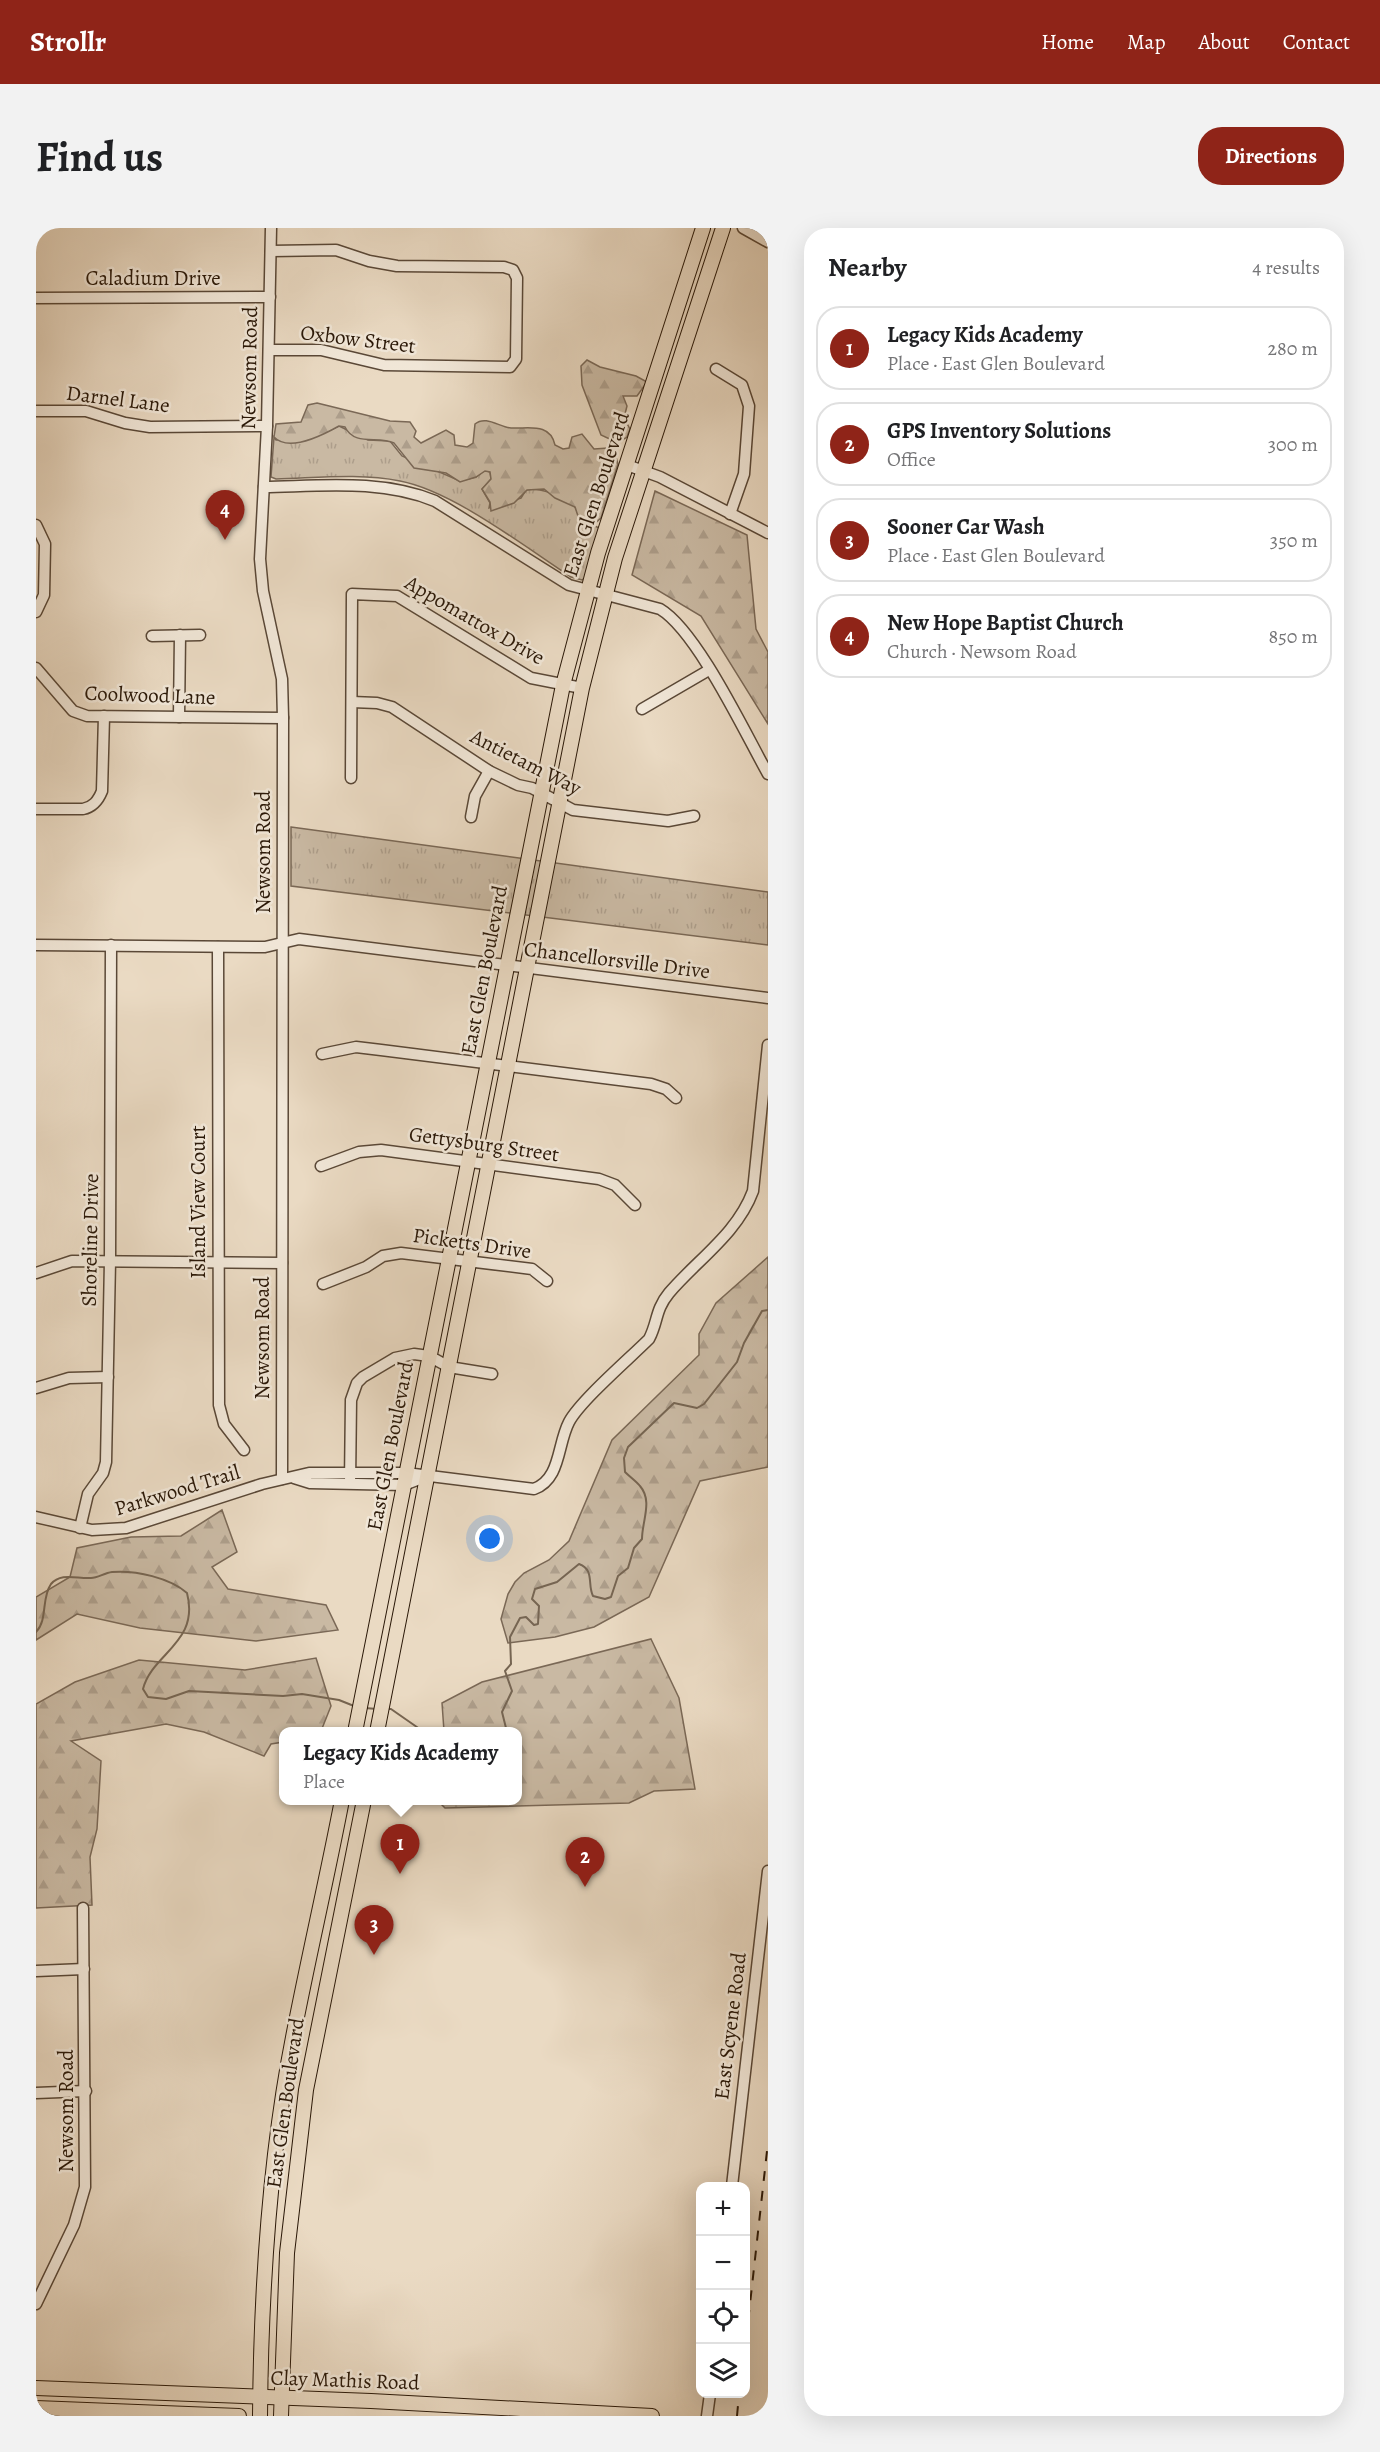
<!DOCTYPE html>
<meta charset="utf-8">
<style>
body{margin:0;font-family:Alegreya,serif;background:#f2f2f2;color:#202124}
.controls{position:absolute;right:18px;bottom:18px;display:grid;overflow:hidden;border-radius:12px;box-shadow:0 6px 24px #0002}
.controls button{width:54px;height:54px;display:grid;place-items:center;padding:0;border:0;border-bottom:2px solid #e0e0e0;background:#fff;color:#202124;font:30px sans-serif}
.you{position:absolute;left:454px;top:1311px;width:21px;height:21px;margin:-15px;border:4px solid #fff;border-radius:50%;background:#1a73e8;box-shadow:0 0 0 9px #1a73e833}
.badge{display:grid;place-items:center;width:39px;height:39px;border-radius:50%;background:#8f2418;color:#fff;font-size:20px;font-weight:700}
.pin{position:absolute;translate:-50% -50px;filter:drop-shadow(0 2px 3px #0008)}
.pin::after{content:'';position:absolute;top:32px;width:21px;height:18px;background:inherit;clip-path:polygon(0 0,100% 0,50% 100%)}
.popup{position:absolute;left:243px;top:1499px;width:243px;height:78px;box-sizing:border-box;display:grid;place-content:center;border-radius:12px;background:#fff;filter:drop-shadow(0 2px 4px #0005);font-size:20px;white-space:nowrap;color:#757577}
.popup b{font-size:22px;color:#202124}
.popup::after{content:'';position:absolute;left:50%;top:100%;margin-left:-12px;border:12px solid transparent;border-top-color:#fff}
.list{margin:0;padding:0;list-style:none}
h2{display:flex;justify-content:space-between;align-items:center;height:78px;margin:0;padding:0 24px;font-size:26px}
h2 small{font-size:20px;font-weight:400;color:#757577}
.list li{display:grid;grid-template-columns:39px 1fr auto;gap:18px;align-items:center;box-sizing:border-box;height:84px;margin:0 12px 12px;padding:0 12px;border:2px solid #e0e0e0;border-radius:24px}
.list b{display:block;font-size:22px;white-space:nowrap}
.list p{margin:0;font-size:20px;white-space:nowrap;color:#757577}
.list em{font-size:20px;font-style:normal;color:#757577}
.icon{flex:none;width:33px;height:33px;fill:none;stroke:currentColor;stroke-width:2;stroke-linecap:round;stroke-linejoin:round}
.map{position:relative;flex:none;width:732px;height:2188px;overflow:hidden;border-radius:24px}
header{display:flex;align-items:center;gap:36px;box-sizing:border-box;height:84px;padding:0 30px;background:#8f2418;color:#fff}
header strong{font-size:28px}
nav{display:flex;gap:33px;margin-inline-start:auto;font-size:21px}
.intro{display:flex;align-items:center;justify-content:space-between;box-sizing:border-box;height:144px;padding:0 36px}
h1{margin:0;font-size:42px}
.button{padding:15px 27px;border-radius:24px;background:#8f2418;color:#fff;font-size:21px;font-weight:700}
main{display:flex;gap:36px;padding:0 36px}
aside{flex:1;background:#fff;border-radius:24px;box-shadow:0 6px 24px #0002}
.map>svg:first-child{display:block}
</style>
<header>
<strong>Strollr</strong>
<nav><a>Home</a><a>Map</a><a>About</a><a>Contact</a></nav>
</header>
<div class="intro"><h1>Find us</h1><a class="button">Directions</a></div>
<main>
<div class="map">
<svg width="732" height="2188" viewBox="0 0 732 2188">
<defs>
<pattern id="grass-tufts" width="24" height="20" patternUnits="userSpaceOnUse" patternTransform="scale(1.5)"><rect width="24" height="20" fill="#c9b9a3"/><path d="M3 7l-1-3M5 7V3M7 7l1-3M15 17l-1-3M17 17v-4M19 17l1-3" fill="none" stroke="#ad9e8b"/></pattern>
<pattern id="forest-firs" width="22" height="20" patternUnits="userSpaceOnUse" patternTransform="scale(1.5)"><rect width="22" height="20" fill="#c9b9a3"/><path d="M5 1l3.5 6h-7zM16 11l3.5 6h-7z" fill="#ad9e8b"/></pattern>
</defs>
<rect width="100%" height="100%" fill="#eadac3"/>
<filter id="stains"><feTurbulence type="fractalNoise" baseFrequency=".00333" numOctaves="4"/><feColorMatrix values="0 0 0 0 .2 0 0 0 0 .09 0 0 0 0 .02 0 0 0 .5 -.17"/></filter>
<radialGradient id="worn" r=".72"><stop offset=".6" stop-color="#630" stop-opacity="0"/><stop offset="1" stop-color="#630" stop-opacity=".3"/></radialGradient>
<g fill="url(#grass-tufts)" stroke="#7a6856" stroke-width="1.5">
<path d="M303,198l29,14 22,1 12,15 58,25 16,-4 9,-7 5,2 1,7 -9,10 8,14 -1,5 32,-10 5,-8c12,-3 41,6 49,17 3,4 4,13 6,18h12l8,4 -14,48 -5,3 -11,-3c-46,-30 -118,-86 -171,-96 -40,-8 -83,-3 -124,-2l-5,-2 3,-40 2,3 34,-1z"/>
<polygon points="255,599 732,664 732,717 255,658"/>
</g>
<g fill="url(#forest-firs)" stroke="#7a6856" stroke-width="1.5">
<polygon points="551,132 564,139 600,148 611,154 601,168 587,168 591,178 588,190 594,201 591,209 582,215 565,207 546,157 545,138"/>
<path d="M281,175l73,18 20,1 6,9 -2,6 7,6 25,-13 8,5 1,10 12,2 6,-4 2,-19c11,-9 24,3 36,4 17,1 39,-6 44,17l8,4 6,-1 3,-11 10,-3 12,15 14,-1 8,9 2,7 -17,54 -8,7h-12l-6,-18 -20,-9 -11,-9 -17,1 -13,13 -23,8 -1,-9 -8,-13 9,-10 -1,-7 -5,-1 -9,6 -16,5 -14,-9 -32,-5 -20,-25c-16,-8 -39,4 -49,-16l-6,-1c-16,9 -50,27 -65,11l2,-13 25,-2 7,-17z"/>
<polygon points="619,263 711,307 720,401 732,424 732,496 665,388 596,347"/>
<polygon points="732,1029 732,1239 664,1253 613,1369 558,1399 519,1409 472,1415 465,1391 472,1366 479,1354 488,1345 513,1332 533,1313 576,1212 663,1127 663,1106 680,1075"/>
<polygon points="186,1282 201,1324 176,1339 192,1361 290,1377 302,1402 220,1413 104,1400 41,1386 0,1412 0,1369 34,1349 41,1320 95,1309 145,1308"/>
<polygon points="615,1411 643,1470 659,1561 618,1563 593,1575 409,1580 402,1573 481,1572 481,1504 408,1503 406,1475 446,1454"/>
<polygon points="280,1430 295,1478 285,1503 247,1504 247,1514 235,1516 228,1528 168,1504 130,1496 35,1513 65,1533 61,1601 54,1629 56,1677 0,1680 0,1476 39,1454 103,1432 209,1442"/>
</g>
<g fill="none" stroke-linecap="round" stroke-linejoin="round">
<g stroke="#766552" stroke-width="2">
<path d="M0,1404c12,-12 5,-34 15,-48 10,-12 26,-5 40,-6 7,0 13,-5 21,-6 24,-2 58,6 75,21 13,50 -35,60 -44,96l5,8 18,2 23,-8 94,5 19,-2 37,6 15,6"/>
<polyline points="329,1480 341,1481"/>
<polyline points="350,1481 355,1481 388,1504"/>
<path d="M471,1504l-5,-20 10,-21 -7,-20 6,-7 -1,-27 10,-19 6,-1 8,8 4,-1 1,-18 -7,-7 3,-10 22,-7 22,-18c16,6 8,20 14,32l12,3 6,-2 7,-21 10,-8 6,-20 8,-9c0,-18 11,-38 -2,-53 -4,-5 -10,-9 -15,-14l-1,-14 4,-11 46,-44 23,5 7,-4 33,-42 7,-19 18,-32 6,-1"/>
</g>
<g stroke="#5a4837" stroke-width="13">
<g id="minor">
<polyline points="235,0 231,198 224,331 227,363 246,451 247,490 246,1251"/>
<polyline points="707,0 732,14"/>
<polyline points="0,70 234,69"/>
<polyline points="233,122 285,122 348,137 474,139 480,131 481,50 477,42 468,39 361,38 333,33 300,22 235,23"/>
<polyline points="680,141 706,157 713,178 708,246 694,286"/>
<polyline points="0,183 50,183 89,195 114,199 231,198"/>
<polyline points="591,237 624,249 732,305"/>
<path d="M228,259c58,-1 117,-8 171,14l134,84 91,24c37,22 85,124 108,165"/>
<polyline points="0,384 8,367 9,316 0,297"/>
<polyline points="116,408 164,407"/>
<polyline points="0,440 37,483 51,488 247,490"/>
<polyline points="316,474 341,475 356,479 453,543 482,557 496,560 537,582 632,593 658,588"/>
<polyline points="606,481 673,442"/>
<polyline points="143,489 144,407"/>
<polyline points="315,550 316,366 361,368 495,450 546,460"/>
<path d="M0,581h47c10,-2 15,-8 19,-18l2,-75"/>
<polyline points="435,589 439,568 453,543"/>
<polyline points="0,717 229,719 263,711 732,770"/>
<polyline points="182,719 183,1177 188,1196 208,1222"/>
<polyline points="286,826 320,819 345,822 615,856 630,861 640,870"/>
<polyline points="285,938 323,924 345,922 563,951 579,957 599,977"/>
<polyline points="0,1045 36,1033 246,1035"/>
<polyline points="287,1056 330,1039 347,1028 365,1025 496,1041 511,1053"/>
<polyline points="0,1160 33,1150 72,1149"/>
<polyline points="258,1250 274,1255 368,1257 391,1248"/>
<polyline points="314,1255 315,1172 321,1155 327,1149 359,1130 378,1126 393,1128 413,1139 456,1146"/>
<path d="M0,1289l56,13 34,-2 136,-44 47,-11h97l128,16c27,-10 23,-44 35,-67 11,-21 61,-64 80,-83 9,-17 6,-29 20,-46 29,-34 68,-59 84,-102l15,-146"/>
<polyline points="44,1300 52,1266 67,1245 70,1234 74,1033 75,717"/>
<polyline points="0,1743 48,1741"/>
<polyline points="0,1865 50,1863"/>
<polyline points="696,1958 732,1643"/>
<polyline points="0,2076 38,1997 49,1959 47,1680"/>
<polyline points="671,2188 674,2166"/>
</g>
</g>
<g stroke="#2a1808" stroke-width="16">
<g id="major">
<polyline points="319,1504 527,457 562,325 667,0"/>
<polyline points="341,1504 546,460 579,330 687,0"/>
<polyline points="0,2160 335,2173 616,2188"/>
<polyline points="0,2180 203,2188"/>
<path d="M224,2188c1,-128 9,-258 34,-384 15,-77 33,-154 48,-232"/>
<polyline points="245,2188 251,2025 270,1862 328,1572"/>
</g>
</g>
<use href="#minor" stroke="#f1e7d8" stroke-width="10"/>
<use href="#major" stroke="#eadac3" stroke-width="14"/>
<g stroke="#2a1808" stroke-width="2" stroke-dasharray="10 10" stroke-linecap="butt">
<polyline points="710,2112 732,1914"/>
<polyline points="701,2188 703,2166"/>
</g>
</g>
<g text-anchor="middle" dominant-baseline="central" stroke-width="5" stroke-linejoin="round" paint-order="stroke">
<g font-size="21" fill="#2a1808" stroke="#f1e7d8">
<text x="117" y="50">Caladium Drive</text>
<text transform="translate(322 111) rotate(7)">Oxbow Street</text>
<text transform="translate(213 140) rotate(-89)">Newsom Road</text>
<text transform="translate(82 171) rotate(7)">Darnel Lane</text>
<text transform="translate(560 266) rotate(-72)">East Glen Boulevard</text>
<text transform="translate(439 392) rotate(30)">Appomattox Drive</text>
<text transform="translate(114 467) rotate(2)">Coolwood Lane</text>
<text transform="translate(490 534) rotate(27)">Antietam Way</text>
<text transform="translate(227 624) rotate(-90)">Newsom Road</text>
<text transform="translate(581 732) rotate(7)">Chancellorsville Drive</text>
<text transform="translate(448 742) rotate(-79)">East Glen Boulevard</text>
<text transform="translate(448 916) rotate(8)">Gettysburg Street</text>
<text transform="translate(162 974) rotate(-90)">Island View Court</text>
<text transform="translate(54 1012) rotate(-89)">Shoreline Drive</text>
<text transform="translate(436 1015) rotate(8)">Picketts Drive</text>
<text transform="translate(226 1110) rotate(-90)">Newsom Road</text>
<text transform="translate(354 1218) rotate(-79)">East Glen Boulevard</text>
<text transform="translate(141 1262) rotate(-17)">Parkwood Trail</text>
<text transform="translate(694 1798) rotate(-83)">East Scyene Road</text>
<text transform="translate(249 1875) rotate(-82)">East Glen Boulevard</text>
<text transform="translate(30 1883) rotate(-90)">Newsom Road</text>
<text transform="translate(309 2152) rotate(2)">Clay Mathis Road</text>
</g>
</g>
<rect width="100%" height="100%" filter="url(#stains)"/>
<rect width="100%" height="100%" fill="url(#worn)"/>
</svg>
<div class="controls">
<button>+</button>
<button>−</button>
<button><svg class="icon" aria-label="locate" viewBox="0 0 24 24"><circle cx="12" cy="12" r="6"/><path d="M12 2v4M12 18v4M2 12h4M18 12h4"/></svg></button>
<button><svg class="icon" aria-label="layers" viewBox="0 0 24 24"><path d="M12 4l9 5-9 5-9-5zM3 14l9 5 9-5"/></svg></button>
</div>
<div class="you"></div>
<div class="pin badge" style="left:364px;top:1646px">1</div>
<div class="popup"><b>Legacy Kids Academy</b>Place</div>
<div class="pin badge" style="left:549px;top:1659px">2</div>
<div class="pin badge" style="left:338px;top:1727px">3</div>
<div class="pin badge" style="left:189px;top:312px">4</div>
</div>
<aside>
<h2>Nearby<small>4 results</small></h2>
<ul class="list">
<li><span class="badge">1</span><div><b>Legacy Kids Academy</b><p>Place · East Glen Boulevard</p></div><em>280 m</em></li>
<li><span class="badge">2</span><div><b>GPS Inventory Solutions</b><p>Office</p></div><em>300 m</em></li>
<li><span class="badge">3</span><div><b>Sooner Car Wash</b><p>Place · East Glen Boulevard</p></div><em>350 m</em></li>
<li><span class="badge">4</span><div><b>New Hope Baptist Church</b><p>Church · Newsom Road</p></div><em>850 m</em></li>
</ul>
</aside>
</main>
